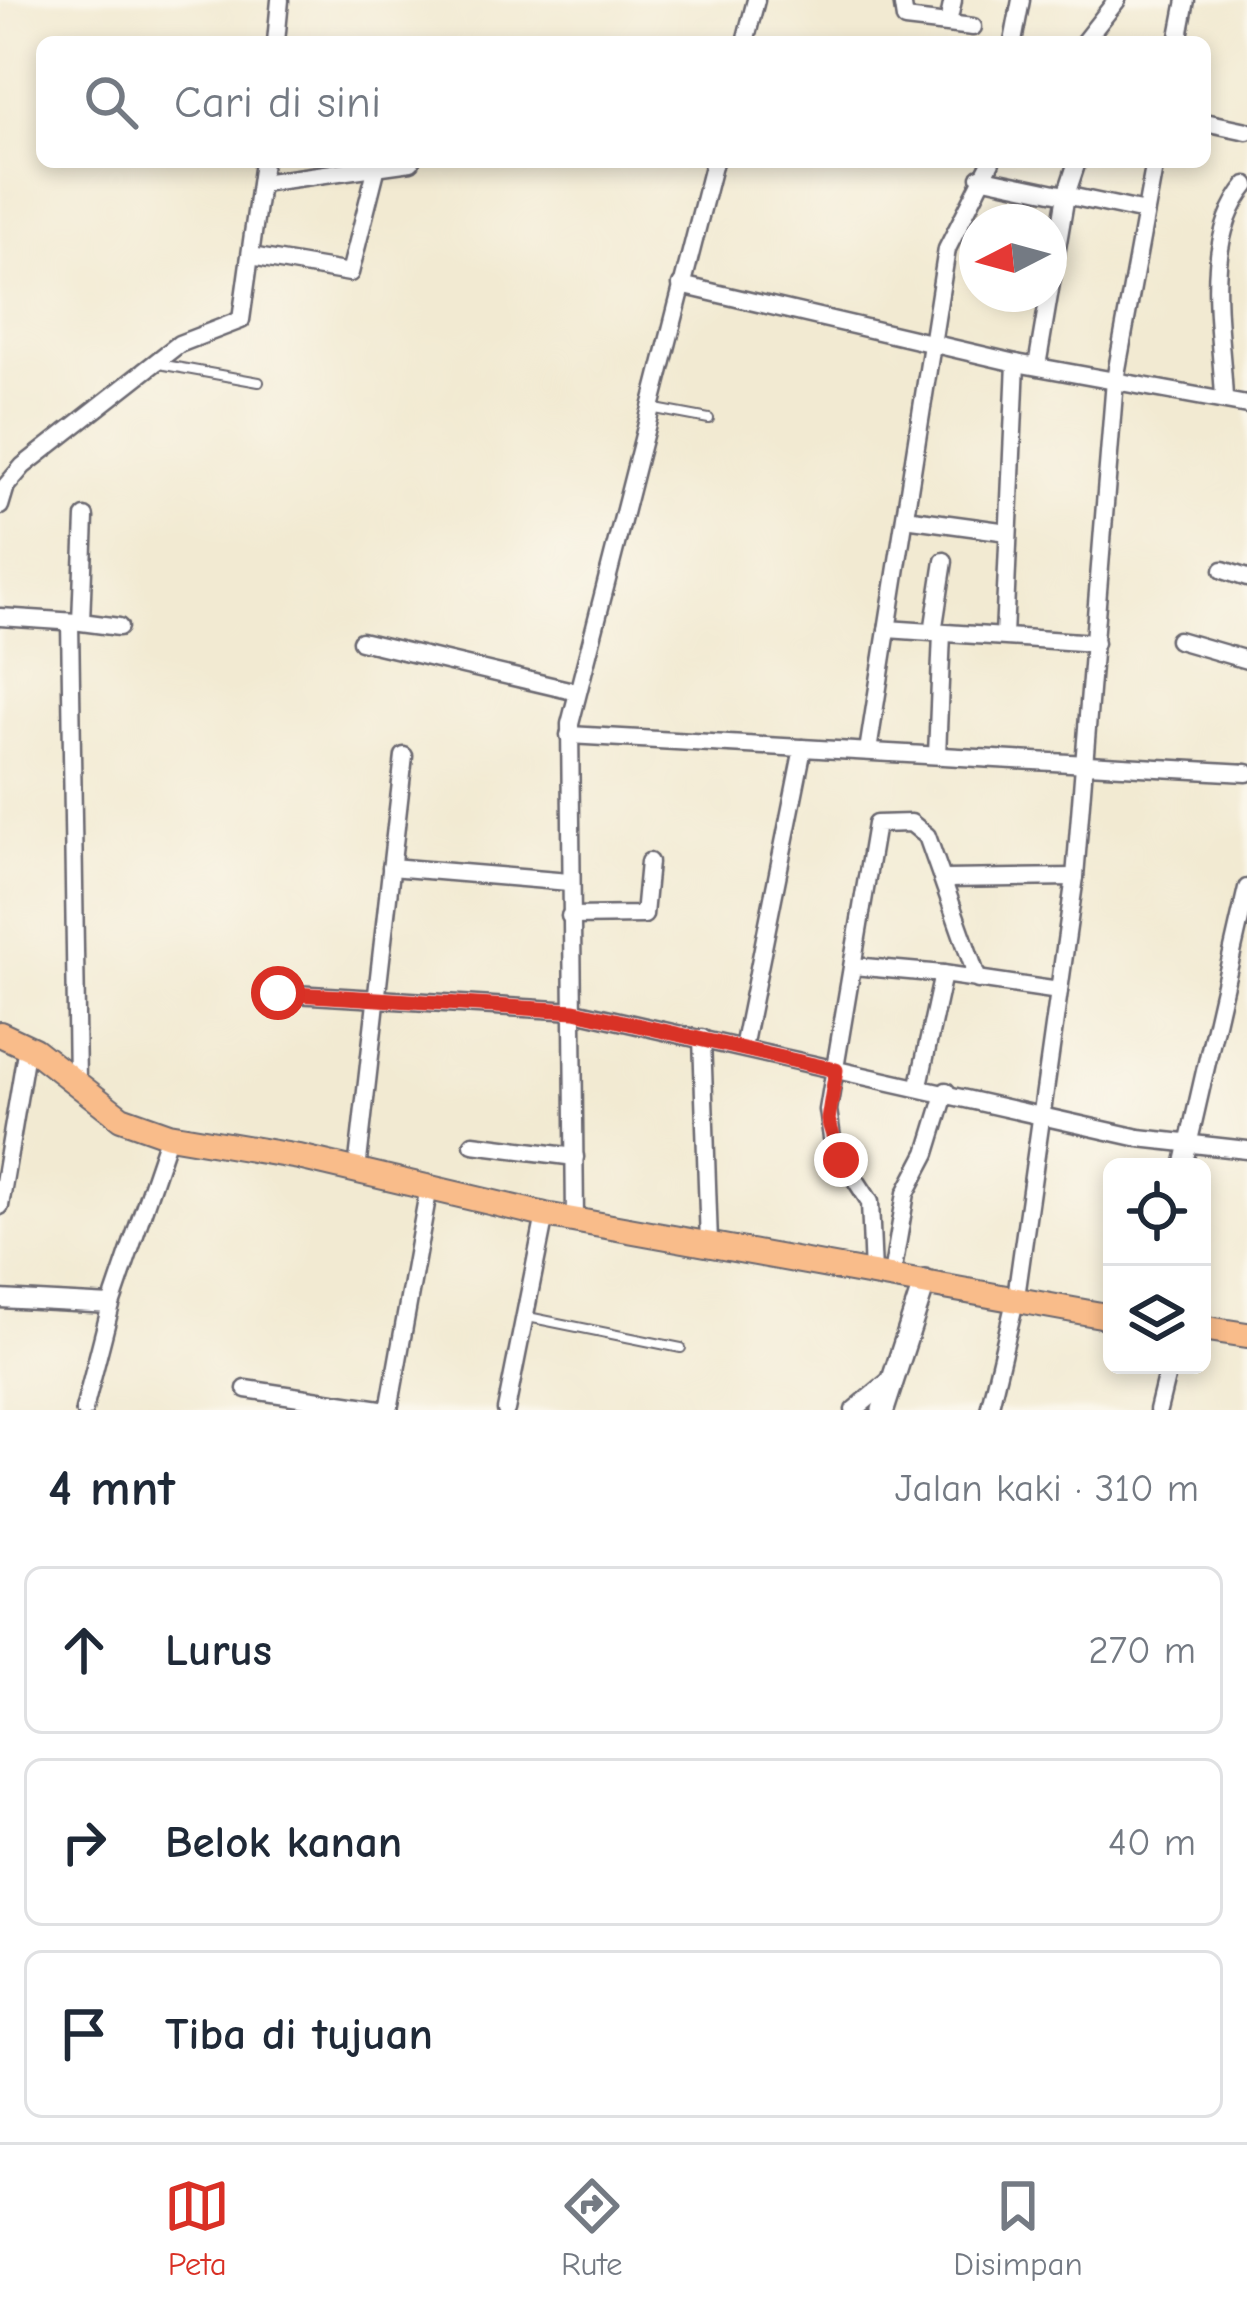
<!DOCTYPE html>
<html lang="id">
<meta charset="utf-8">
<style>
body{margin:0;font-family:"Comic Neue",sans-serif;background:#f6f6f7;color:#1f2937}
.controls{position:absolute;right:36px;bottom:36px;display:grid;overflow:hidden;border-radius:18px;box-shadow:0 6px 18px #0003}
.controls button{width:108px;height:108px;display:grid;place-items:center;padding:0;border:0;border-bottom:3px solid #e0e1e3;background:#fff;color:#1f2937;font:60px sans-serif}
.compass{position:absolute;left:959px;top:204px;width:108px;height:108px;border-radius:50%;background:#fff;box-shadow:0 6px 18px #0003;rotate:264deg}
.stop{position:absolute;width:36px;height:36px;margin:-27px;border:9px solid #d93025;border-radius:50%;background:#fff}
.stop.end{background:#d93025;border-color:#fff;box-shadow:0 3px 12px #0008}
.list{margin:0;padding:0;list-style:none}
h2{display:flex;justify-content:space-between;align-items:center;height:156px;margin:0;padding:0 48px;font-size:51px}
h2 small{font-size:39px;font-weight:400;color:#747a83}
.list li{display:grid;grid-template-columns:78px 1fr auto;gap:36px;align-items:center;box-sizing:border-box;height:168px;margin:0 24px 24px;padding:0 24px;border:3px solid #e0e1e3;border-radius:18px}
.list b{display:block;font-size:45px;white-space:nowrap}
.list em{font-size:39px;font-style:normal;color:#747a83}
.icon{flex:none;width:66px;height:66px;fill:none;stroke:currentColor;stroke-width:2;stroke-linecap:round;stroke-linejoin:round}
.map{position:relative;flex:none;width:1247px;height:1410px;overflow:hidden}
.search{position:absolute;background:#fff;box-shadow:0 6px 18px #0003;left:36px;right:36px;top:36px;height:132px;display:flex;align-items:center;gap:30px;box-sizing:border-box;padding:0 42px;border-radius:18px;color:#747a83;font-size:45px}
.sheet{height:732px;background:#fff}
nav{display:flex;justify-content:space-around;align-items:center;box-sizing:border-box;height:168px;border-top:3px solid #e0e1e3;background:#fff;font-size:33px;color:#747a83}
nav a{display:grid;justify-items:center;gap:6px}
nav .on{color:#d93025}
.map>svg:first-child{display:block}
</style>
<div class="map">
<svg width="1247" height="1410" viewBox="0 0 1247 1410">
<rect width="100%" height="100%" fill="#fbf7ec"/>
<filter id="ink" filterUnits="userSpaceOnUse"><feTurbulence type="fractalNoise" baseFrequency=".00833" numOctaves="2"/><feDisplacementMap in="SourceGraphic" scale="24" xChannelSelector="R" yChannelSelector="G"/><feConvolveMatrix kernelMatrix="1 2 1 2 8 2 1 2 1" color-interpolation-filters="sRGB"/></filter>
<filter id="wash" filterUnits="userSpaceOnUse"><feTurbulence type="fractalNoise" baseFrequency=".004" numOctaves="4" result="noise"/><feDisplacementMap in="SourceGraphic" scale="48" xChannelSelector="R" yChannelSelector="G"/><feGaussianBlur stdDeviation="2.7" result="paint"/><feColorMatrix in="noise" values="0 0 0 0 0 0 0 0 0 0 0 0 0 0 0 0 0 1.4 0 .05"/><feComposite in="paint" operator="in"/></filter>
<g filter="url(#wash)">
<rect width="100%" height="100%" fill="#f2ead2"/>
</g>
<g filter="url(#ink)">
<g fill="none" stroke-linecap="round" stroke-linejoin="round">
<g stroke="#6b6870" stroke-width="12">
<g id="service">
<polyline points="159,364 259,382"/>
<polyline points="650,408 709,419"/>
<polyline points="528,1317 681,1348"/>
</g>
</g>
<g stroke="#6b6870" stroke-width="21">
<g id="minor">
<polyline points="902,0 905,19 973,27"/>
<polyline points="948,23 953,0"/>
<polyline points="276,42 280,0"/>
<polyline points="745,42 756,0"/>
<polyline points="1013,42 1021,0"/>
<polyline points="1084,42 1117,0"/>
<polyline points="1178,42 1186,0"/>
<polyline points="1205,122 1247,131"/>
<polyline points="980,177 1145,212"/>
<polyline points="261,183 411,162"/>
<polyline points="251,256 350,273 376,170"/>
<polyline points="681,285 1016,363 1247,405"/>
<polyline points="1037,366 1066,195 1077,162"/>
<path d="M1224,400c-2,-69 -24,-159 23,-215"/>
<polyline points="0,506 6,486 23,466 179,344 241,320 263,162"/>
<polyline points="85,517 81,622 119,627"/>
<polyline points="905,518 1008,532"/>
<polyline points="1223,570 1247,578"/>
<polyline points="0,617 77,622"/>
<polyline points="70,622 77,1081"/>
<polyline points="887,629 1095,643"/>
<polyline points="933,632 944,561"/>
<polyline points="1004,636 1016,363"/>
<polyline points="1178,640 1247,660"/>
<polyline points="361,641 577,692"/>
<polyline points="569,735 1247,773"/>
<polyline points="868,751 947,249 991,162"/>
<polyline points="937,755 942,633"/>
<polyline points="391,867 569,882"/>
<polyline points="946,879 1075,877"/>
<polyline points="570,916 644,915 649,862"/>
<polyline points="853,966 943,974"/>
<polyline points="278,993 575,1011 1139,1138 1247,1150"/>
<polyline points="702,1038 709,1243"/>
<polyline points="743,1048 803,748"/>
<polyline points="919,1085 943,974 1059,991"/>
<polyline points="473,1144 575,1157"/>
<polyline points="1183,1167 1247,888"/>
<polyline points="357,1170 404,756"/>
<polyline points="0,1206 27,1046"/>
<polyline points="575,1219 570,724 714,162"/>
<polyline points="873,1274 870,1202 833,1145 828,1110 876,824 911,823 927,836 978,980"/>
<polyline points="892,1275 906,1193 927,1153 946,1091"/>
<polyline points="0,1299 111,1305"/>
<polyline points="246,1389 387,1410"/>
<polyline points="84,1410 111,1305 169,1135"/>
<polyline points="389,1410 429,1187"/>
<polyline points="506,1410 545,1215"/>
<polyline points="854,1410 895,1376"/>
<polyline points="989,1410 1016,1297 1075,877 1115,380 1155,162"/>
<polyline points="1158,1410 1169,1365"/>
</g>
</g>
<g stroke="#6b6870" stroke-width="26">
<polyline id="tertiary" points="883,1410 925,1281"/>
</g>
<g stroke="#6b6870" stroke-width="28">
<g id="primary">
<polyline points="0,1034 34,1050 121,1118 169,1135 299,1157 545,1215 1112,1317"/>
<polyline points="1202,1328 1247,1335"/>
</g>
</g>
<use href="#service" stroke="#fff" stroke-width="8"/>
<use href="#minor" stroke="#fff" stroke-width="16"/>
<use href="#tertiary" stroke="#fff" stroke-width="21"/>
<use href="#primary" stroke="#f9bc8a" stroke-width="24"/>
</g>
</g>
<g fill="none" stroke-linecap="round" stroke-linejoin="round" filter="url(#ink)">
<polyline stroke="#d93025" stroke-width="15" points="278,993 575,1011 836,1070 828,1120 841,1160"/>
</g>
</svg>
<div class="controls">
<button><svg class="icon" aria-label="locate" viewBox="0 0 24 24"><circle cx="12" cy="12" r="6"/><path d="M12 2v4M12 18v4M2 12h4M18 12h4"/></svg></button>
<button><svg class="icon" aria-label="layers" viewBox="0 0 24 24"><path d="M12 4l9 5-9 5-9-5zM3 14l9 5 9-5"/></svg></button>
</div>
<svg class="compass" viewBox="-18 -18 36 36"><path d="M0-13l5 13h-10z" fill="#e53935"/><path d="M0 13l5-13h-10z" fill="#747a83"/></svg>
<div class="stop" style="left:278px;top:993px"></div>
<div class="stop end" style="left:841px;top:1160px"></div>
<div class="search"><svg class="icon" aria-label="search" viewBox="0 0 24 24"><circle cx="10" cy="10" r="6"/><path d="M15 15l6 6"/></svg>Cari di sini</div>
</div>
<section class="sheet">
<h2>4 mnt<small>Jalan kaki · 310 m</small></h2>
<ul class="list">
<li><svg class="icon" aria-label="ahead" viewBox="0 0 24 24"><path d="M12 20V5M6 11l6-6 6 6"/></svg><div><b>Lurus</b></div><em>270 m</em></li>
<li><svg class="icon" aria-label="right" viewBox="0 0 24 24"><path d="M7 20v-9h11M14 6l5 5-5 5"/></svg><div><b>Belok kanan</b></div><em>40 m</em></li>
<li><svg class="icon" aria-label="arrive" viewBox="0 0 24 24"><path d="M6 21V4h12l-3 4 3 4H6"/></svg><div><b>Tiba di tujuan</b></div></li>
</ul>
</section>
<nav>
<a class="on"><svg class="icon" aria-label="map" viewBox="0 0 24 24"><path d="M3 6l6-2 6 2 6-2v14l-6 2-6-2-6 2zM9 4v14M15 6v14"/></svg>Peta</a>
<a><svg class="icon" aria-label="directions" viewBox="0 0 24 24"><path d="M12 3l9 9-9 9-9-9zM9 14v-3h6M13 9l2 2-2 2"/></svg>Rute</a>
<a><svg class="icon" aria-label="saved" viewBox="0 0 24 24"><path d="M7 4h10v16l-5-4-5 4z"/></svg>Disimpan</a>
</nav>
